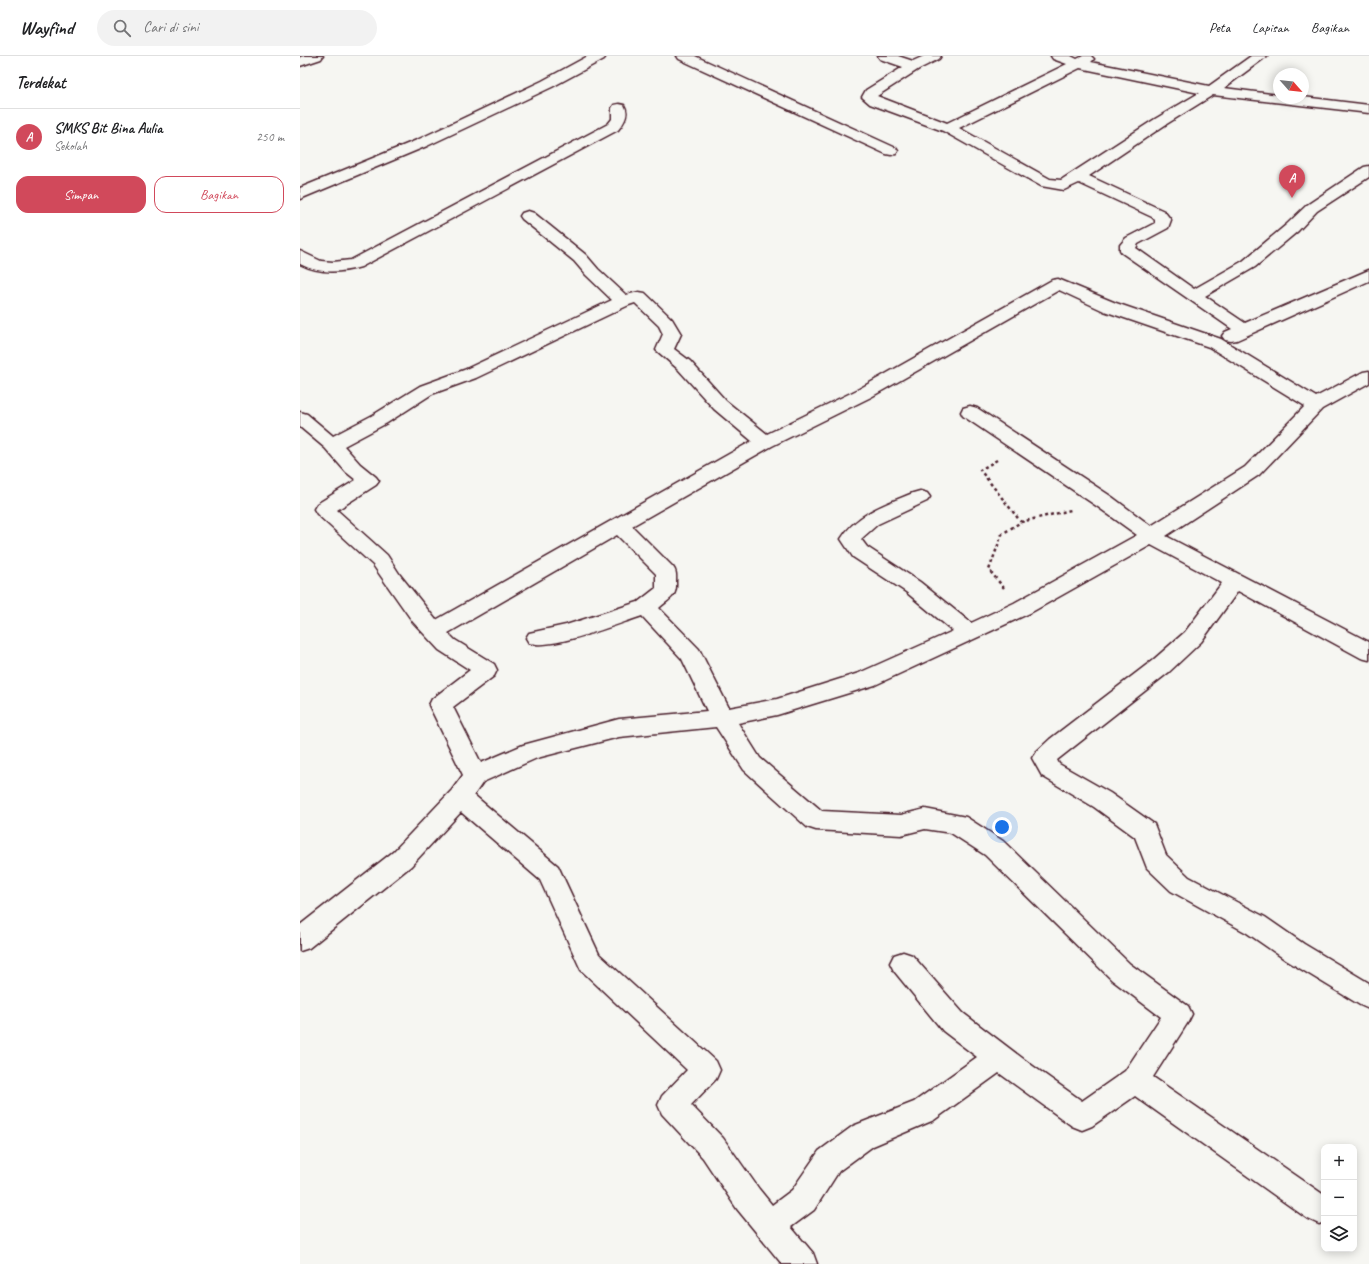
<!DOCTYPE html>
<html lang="id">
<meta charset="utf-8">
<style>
body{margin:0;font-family:Caveat,sans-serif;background:#f2f2f2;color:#202124}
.controls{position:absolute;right:12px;bottom:12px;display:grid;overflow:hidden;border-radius:8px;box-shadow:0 2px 10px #0003}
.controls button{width:36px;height:36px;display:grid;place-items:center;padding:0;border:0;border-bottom:1px solid #e0e0e0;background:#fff;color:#202124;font:20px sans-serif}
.compass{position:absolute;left:973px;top:12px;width:36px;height:36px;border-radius:50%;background:#fff;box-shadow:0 2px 10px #0003;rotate:117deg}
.you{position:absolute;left:702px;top:771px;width:14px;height:14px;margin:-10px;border:3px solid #fff;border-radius:50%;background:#1a73e8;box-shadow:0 0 0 6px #1a73e833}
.badge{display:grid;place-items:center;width:26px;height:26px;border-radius:50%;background:#d1495b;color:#fff;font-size:13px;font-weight:700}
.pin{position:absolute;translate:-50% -33px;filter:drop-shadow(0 1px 2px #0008)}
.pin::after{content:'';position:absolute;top:21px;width:14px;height:12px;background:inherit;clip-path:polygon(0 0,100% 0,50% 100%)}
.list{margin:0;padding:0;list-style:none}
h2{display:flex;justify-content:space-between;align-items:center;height:52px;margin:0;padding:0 16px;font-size:17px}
h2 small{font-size:13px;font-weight:400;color:#757577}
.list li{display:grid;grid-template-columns:26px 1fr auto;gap:12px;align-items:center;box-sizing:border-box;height:56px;padding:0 16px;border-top:1px solid #e0e0e0}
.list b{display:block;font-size:15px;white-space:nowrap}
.list p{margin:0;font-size:13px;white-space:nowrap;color:#757577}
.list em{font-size:13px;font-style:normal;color:#757577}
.actions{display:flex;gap:8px;padding:12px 16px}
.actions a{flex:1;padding:9px 0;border:1px solid #d1495b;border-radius:12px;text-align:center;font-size:14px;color:#d1495b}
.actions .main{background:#d1495b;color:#fff}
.icon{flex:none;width:22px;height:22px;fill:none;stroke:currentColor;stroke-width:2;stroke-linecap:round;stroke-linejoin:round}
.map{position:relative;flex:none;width:1069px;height:1208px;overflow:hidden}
header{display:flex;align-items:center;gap:24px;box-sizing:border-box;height:56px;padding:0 20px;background:#fff;border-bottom:1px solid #e0e0e0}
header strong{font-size:19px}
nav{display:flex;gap:22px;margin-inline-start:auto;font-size:14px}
.search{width:280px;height:36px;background:#f2f2f2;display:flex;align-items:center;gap:10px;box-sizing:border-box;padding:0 14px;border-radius:22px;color:#757577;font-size:15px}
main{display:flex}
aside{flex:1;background:#fff}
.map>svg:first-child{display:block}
</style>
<header>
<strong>Wayfind</strong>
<div class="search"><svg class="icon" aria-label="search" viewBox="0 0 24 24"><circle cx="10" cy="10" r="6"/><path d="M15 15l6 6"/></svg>Cari di sini</div>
<nav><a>Peta</a><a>Lapisan</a><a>Bagikan</a></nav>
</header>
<main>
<aside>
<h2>Terdekat<small></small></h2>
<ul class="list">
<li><span class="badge">A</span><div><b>SMKS Bit Bina Aulia</b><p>Sekolah</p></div><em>250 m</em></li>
</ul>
<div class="actions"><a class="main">Simpan</a><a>Bagikan</a></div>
</aside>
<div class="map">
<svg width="1069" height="1208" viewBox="0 0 1069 1208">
<rect width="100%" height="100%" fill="#f6f6f2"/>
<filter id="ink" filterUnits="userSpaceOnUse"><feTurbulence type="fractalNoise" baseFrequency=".025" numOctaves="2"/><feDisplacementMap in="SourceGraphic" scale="8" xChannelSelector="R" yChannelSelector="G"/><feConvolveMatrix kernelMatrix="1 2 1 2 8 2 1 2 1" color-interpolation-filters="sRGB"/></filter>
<g filter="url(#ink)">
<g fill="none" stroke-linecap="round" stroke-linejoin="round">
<g stroke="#4a1f2b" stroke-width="3">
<g id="minor">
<polygon points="4,0 23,0 21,3 0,10 0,1"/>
<polygon points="288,0 306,0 304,3 252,31 127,90 0,143 0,132 117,84 242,25"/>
<polygon points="377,0 395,0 596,92 598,95 596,98 591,99 586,98 379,3"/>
<path d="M578,0h20l15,5 11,-5h17l-2,3 -20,10 -42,27 70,27 120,-59 -14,-5 -2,-3h20l6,3 6,-3h8l3,3 -3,3 118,24 42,-30h16l-43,32 55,7v3l24,-1 66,8v8l-156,-18 -48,30 -76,51 75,35 7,9 -3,8 -30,16 -2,4 58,41 49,-28 43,-36 21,-20 57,-38 5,-1v11l-52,34 -19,20 -43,36 -50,29 40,27 124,-53v11l-132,59 -6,1 -6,-1 -3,-4 3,-4 7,-3 -110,-76 -2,-3v-5l6,-7 29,-15v-3l-3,-3 -73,-34 -15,7 -23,-4 -98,-55 -73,-27 -8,-7 4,-7 37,-23 -23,-8zM780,12l119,25 -44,26 -94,61 -11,-1 -91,-51z"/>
<path d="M319,48l5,1c6,9 0,18 -6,25l-257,137c-21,6 -42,7 -61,-3v-13l21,10 12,1 18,-2 257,-136 4,-5v-11l2,-3z"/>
<path d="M228,155l6,2 52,42 12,14 28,26 13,-3 6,1 27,26 9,15 -7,15 16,12 36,40 41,33 92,-45 193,-109 6,-1 58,24 105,36 95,58 47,-25 6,-1v12l-47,26 -63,66 -93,61 203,106v18l-8,-2 -123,-67 -37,51 -32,30 -112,88 2,4 51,29 44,31 12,31 23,22 76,40 39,27 65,39v26l-9,-4 -74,-45 -39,-27 -76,-42 -24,-23 -12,-31 -41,-30 -52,-31 -10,-18 4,-6 14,-13 103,-79 32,-28 37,-49 -71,-38 -121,68 -155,72 -98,30 -39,8 22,35 62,53 79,4 24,-6 41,8 37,24 127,123 58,42 4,8 -4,8 -35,55 171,118v27l-5,2 -11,-5 -173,-123 -43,30 -10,4 -10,-4 -73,-53 -65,47 -61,26 -34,25 -25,39 -23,17 22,26 4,11h-35l-45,-55 -34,-51 -41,-44 -4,-9 4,-9 25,-26 -106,-100 -41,-90 -79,-68 -50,54 -102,82 -9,3v-26l93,-73 59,-62 11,-15 -34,-70 3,-6 38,-29 -31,-20 -26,-28 -40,-57 -56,-51 -3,-5 3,-5 39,-24 -10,-8 -21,-24 -25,-21v-15l7,2 26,22 40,-21 47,-29 44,-16 148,-70 -26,-25 -12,-14 -52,-42 -2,-3 2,-3zM759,234l45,21 105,36 96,59 -60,61 -94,59 -39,-29 -135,-89 -7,-2 -7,2 -2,4 2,4 135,91 39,28 -123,68 -43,20 -51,-41 -53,-35 -6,-8 17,-15 49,-23 3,-4 -3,-4 -7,-2 -7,2c-27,11 -56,20 -72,46l12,18 53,35 47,39 -94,42 -82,26 -48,9 -30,-59 -40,-41c10,-9 18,-11 17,-25 0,-7 1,-11 -3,-16l-41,-41 140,-80 99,-49zM335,247l24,23 4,8 -7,16 22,19 36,40 38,32 -316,179 -36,-45 -13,-20 -50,-45 39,-25 3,-4 -3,-4 -16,-13 -16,-18 43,-23 45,-29 44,-16 153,-73zM317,479l39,39v14l-18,14 -72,23 -37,8 -3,5 3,5c24,7 88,-19 113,-27l40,43 25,52 -88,8 -96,26 -42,18 -28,-56 41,-31 3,-6 -3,-6 -39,-24 -7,-7zM416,671l28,43 63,57 9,3 85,5 24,-6 26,4 34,22 127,125 49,37 -36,54 -43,30 -52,-37 -67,-51 -51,-58 -9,-3 -9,3 -4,8 4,8 49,60 34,26 -63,45 -61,24 -34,25 -27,39 -20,15 -13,-16 -36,-51 -32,-33 25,-26 4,-9 -4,-9 -117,-107 -41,-88 -84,-71 9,-13 54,-24 82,-21z"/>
</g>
</g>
<g stroke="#4a1f2b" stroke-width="2.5" stroke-dasharray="3 3" stroke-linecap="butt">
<polyline points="697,404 680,414 721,466"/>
<polyline points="704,532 689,514 702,478 721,466 771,454"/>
</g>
<use href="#minor" fill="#f6f6f2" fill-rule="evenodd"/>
</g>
</g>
</svg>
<div class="controls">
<button>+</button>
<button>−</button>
<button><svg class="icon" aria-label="layers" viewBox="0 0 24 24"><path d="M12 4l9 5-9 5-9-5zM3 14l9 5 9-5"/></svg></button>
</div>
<svg class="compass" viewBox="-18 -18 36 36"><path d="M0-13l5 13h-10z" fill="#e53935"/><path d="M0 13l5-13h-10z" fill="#757577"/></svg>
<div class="you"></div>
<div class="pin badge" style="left:992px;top:142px">A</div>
</div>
</main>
